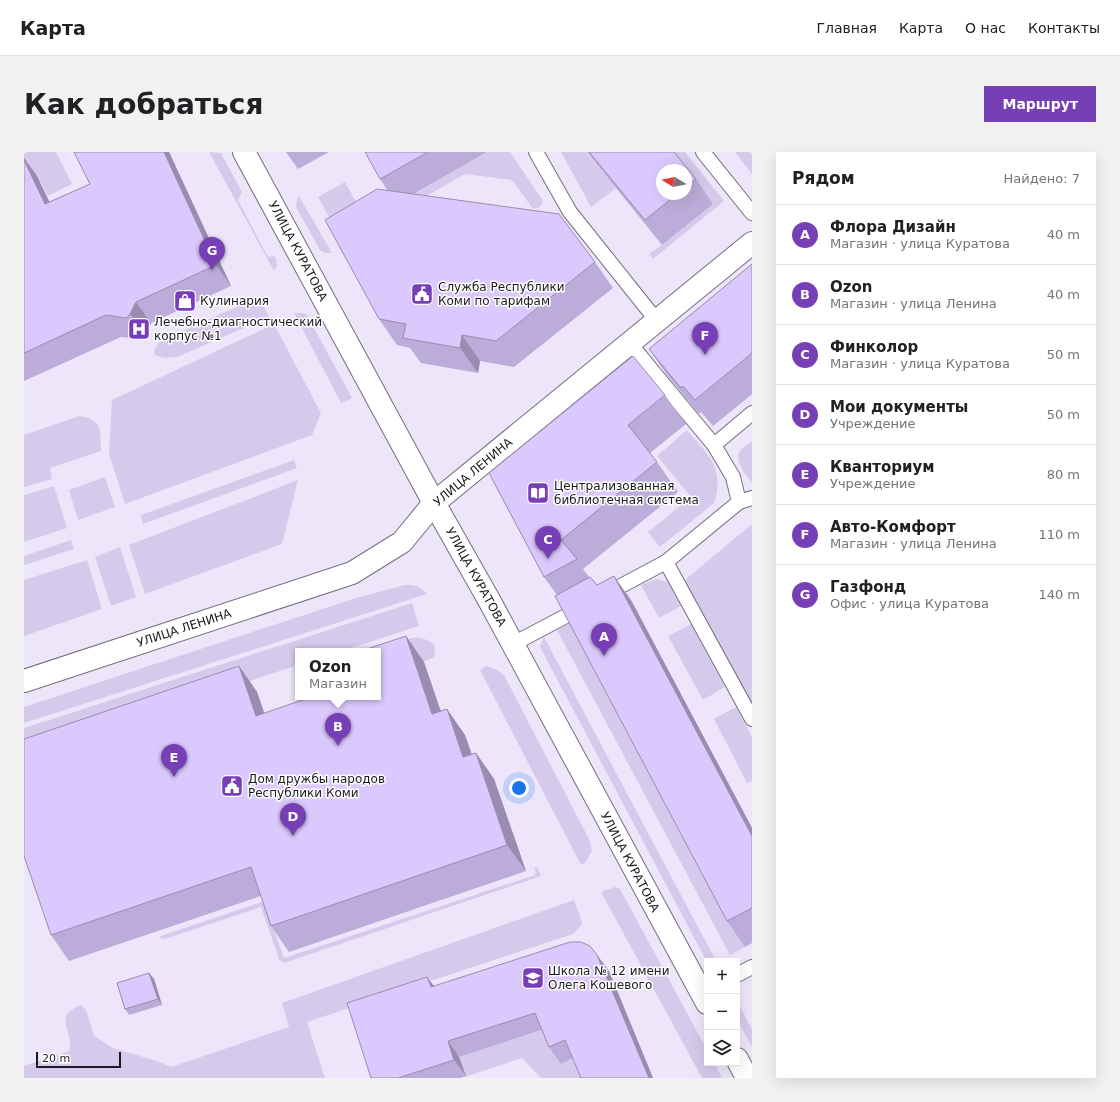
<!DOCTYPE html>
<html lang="ru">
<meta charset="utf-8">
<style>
body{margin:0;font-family:"DejaVu Sans",sans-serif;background:#f2f2f2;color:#202124}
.controls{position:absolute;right:12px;bottom:12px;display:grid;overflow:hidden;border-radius:0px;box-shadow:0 4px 16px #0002}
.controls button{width:36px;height:36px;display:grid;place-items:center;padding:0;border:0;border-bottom:1px solid #e0e0e0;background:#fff;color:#202124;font:20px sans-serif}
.compass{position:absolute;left:632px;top:12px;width:36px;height:36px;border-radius:50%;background:#fff;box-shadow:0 4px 16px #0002;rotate:280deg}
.scale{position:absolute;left:12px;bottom:10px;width:85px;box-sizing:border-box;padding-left:4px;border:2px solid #1b1920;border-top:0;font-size:11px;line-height:14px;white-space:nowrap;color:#1b1920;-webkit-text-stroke:3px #fff;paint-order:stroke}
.you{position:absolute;left:495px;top:636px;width:14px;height:14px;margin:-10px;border:3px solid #fff;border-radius:50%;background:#1a73e8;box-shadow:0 0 0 6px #1a73e833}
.badge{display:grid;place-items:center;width:26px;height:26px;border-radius:50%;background:#773fb6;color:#fff;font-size:13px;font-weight:700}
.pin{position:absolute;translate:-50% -33px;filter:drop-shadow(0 1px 2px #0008)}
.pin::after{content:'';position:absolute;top:21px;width:14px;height:12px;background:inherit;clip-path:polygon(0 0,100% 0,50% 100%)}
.popup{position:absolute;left:271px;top:496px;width:86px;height:52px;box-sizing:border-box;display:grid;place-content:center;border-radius:0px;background:#fff;filter:drop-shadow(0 1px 3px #0005);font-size:13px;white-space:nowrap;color:#757577}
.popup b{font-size:15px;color:#202124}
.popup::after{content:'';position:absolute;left:50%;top:100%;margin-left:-8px;border:8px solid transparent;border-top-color:#fff}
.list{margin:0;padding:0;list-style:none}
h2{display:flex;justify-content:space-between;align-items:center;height:52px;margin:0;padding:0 16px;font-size:17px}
h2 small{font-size:13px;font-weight:400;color:#757577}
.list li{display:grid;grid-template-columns:26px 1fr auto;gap:12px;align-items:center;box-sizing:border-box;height:60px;padding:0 16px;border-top:1px solid #e0e0e0}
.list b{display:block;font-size:15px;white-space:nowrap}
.list p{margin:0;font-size:13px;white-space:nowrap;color:#757577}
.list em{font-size:13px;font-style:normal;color:#757577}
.icon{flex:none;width:22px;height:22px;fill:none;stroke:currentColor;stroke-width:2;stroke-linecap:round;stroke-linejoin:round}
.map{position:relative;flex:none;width:728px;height:926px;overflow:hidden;border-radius:0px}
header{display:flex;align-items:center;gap:24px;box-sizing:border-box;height:56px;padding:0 20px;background:#fff;border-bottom:1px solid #e0e0e0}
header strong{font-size:19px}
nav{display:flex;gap:22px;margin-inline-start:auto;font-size:14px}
.intro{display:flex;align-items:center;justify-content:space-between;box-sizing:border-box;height:96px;padding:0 24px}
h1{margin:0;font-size:28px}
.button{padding:10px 18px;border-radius:0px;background:#773fb6;color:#fff;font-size:14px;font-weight:700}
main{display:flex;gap:24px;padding:0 24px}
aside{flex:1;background:#fff;border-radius:0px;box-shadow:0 4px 16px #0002}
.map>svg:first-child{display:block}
</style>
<header>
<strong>Карта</strong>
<nav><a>Главная</a><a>Карта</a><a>О нас</a><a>Контакты</a></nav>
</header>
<div class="intro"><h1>Как добраться</h1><a class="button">Маршрут</a></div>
<main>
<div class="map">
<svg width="728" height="926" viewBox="0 0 728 926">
<rect width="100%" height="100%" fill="#ede6fa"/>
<g fill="#d6caec">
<polygon points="4,0 32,0 48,32 24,44 13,23 0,30 0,2"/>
<polygon points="185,0 197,1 218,40 214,48 244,105 249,104 252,106 253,113 250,119"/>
<polygon points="463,0 486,0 519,49 516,55 509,57 488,28 441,22 383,55 379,49"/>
<polygon points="537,0 562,0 592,36 567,55"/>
<polygon points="647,0 661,0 700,49 629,107 625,102 638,93 689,52"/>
<polygon points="711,0 725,0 728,3 728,22"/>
<polygon points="321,30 336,57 309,72 294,45"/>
<polygon points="275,44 308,101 301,101 296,98 272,55 273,47"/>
<polygon points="235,145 245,165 153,205 140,206 131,203 130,198 136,189"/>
<polygon points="270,161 278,161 283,163 328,246 317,251"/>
<polygon points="250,172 297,261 288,283 101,352 85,302 88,248"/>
<path d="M55,264c24,3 21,15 22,35l-51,17 2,11 -28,8v-52z"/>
<path d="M663,278c20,24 39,38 27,73l-54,44 -12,-15 43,-35 -34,-41z"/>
<path d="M728,289v41c-6,-6 -18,-21 -12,-31 2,-3 9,-7 12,-10z"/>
<polygon points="270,308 273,316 119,372 117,363"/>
<polygon points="81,325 91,355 54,368 45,338"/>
<polygon points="274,328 258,392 121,442 105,393"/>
<polygon points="30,334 43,376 0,390 0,343"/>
<polygon points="728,372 728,553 661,431 662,427"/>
<polygon points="47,388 50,397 0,413 0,404"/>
<polygon points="96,395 112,445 87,454 71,405"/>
<polygon points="63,408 78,457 0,484 0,428"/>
<polygon points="632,427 644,430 657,454 635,466 617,433"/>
<path d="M381,433c10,0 15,1 22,9l-403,129v-16l332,-109z"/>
<polygon points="603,441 608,450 554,479 721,795 706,803 533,478"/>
<polygon points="388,451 395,474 318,499 274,499 274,513 0,604 0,576"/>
<polygon points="667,472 701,535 679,548 644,484"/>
<polygon points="520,485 692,809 683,809 683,810 516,495"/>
<path d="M388,486c8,-1 17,1 23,8l-1,11 -10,5 -46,-11h-8z"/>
<polygon points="462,514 473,518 480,523 566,689 568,699 561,711 557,713 456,518"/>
<polygon points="712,555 728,585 728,629 723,631 690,567"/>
<polygon points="513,715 517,724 260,811 255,807 237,755 144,786 140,787 134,785 240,749 260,806 511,723 512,720 510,716"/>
<polygon points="591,735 596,737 683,898 683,911 690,911 698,926 678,926 577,740"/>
<path d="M550,748l8,22 -1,4 -8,8 -266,88 18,56h-301v-12l45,-15c6,-20 -18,-34 12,-46l5,5 8,26 19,12 44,13 14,6 118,-40 -7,-24z"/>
<polygon points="713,849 728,877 728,895 713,867"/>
<polygon points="522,877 537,911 553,905 562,926 517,926 498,906 440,925 435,905"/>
</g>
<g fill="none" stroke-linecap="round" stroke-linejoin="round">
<g stroke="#736d7e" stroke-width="16">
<g id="lane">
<polyline points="512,0 546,60 633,169"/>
<polyline points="679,0 728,61"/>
<polyline points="690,293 728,261"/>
<polyline points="715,350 728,346"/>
<polyline points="642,410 728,567"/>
<polyline points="580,443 642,410 715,350 709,325 690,293 626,216 606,191"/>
<polyline points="489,492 559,455"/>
<polyline points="713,823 728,815"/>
</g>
</g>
<g stroke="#736d7e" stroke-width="24">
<polyline id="street" points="0,529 328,421 378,390 410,351"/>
</g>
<g stroke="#736d7e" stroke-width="24">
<g id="secondary">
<polyline points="220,0 410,351 465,448 683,851"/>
<polyline points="410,351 728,91"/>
<polyline points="713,907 723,926"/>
</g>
</g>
<use href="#lane" stroke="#fff" stroke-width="14"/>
<use href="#street" stroke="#fff" stroke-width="22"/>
<use href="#secondary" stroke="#fff" stroke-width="22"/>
</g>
<g fill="#bcacd9" fill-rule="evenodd">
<polygon points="145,0 207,134 127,171 121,183 117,187 97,185 0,229 0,6 13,24 25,50 66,32"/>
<polygon points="262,0 305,0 274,17"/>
<polygon points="341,0 463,0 390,42 571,110 589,136 490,215 456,209 454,221 397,211 386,196 373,193 355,167 364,39 356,27"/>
<path d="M563,0h87l22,27 17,25 -51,41zM662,18v24h-24z"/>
<polygon points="728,112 728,242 689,274 677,260 675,262 643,223 625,197"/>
<polygon points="641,243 662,272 626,301 633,310 654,340 559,417 565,425 573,433 590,424 608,450 728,676 728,791 721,795 703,769 533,443 520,425 465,321"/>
<polygon points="382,484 400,510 417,559 441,583 448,602 452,601 470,627 502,719 265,800 247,774 237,744 45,809 27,783 215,514 233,540 240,561 354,545"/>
<polygon points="585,819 629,926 557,926 549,906 537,912 525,895 518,878 435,905 442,924 436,926 347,926 403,825 410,834"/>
<polygon points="125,821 130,827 138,853 105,863 101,857"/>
</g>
<g fill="#998cb0">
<polygon points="140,0 145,0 207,134 192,113"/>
<polygon points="0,6 13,24 37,74 21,52 0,8"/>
<polygon points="112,150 127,171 121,183 106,162"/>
<polygon points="438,183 456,209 454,221 436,196"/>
<polygon points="590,424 608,450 728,676 728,684"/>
<polygon points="382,484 400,510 426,588 408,562"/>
<polygon points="215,514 233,540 250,590 232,564"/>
<polygon points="423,557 441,583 457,631 439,605"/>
<polygon points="452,601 470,627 502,719 483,693"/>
<polygon points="573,803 585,819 629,926 625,926"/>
<polygon points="125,821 130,827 138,853 134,847"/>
<polygon points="403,825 415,841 407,835"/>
<polygon points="424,889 435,905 442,924 430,908"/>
</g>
<g fill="#dbc8fc" stroke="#998cb0">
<polygon points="50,0 140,0 192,113 112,150 106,162 102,166 82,163 0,201 0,8 21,52 66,32"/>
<polygon points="341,0 404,0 356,27"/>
<polygon points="565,0 650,0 672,27 662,35 662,18 638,18 638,42 653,42 621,68"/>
<polygon points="353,37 535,62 571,110 472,189 438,183 436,196 379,186 382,172 355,167 301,68"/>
<polygon points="728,112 728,201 671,248 659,234 657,236 625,197"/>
<polygon points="609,204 641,243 604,273 633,310 537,388 553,407 520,425 465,321"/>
<polygon points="590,424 728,684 728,756 703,769 531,444 566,425 573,433"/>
<polygon points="382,484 408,562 423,557 439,605 452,601 483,693 247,774 227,715 27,783 0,704 0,587 215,514 232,564 287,545 354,545 354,499 337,499"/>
<polygon points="546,790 557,790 566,794 573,803 625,926 557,926 541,888 525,895 511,861 424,889 430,908 374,926 347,926 323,851 403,825 407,835"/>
<polygon points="125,821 134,847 101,857 93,831"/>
</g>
<defs>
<g id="civic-square" transform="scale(1.15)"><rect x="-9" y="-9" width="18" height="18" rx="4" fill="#773fb6" stroke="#fff"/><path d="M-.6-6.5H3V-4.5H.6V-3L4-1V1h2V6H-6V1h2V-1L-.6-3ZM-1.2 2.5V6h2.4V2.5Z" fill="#fff"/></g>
<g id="shop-square" transform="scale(1.15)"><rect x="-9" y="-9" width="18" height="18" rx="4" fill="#773fb6" stroke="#fff"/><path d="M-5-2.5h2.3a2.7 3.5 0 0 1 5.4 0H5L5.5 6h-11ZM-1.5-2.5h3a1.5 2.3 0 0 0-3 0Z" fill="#fff"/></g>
<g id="hospital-square" transform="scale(1.15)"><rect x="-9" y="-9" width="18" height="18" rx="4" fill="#773fb6" stroke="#fff"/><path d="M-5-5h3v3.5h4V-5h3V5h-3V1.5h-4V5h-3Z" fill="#fff"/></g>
<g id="library-square" transform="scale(1.15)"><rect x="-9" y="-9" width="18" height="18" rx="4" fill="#773fb6" stroke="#fff"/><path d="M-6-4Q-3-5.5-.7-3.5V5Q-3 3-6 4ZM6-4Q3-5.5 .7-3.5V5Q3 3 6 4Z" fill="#fff"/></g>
<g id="school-square" transform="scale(1.15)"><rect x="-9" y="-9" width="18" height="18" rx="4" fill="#773fb6" stroke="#fff"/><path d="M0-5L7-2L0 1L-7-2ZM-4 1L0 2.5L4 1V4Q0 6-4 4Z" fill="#fff"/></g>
</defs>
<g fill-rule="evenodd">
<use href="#civic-square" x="398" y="142"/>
<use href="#shop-square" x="161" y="149"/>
<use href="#hospital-square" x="115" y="177"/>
<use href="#library-square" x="514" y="341"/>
<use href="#civic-square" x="208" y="634"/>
<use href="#school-square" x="509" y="826"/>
</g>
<g text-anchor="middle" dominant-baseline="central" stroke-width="3" stroke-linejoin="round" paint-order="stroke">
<g font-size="12" fill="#1b1920" stroke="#fff">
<text transform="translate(274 99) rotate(62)">УЛИЦА КУРАТОВА</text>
<text transform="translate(449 320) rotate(-40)">УЛИЦА ЛЕНИНА</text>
<text transform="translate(452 425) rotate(61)">УЛИЦА КУРАТОВА</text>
<text transform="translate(160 476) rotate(-18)">УЛИЦА ЛЕНИНА</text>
<text transform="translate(606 710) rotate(62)">УЛИЦА КУРАТОВА</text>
</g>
<g font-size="12" fill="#1b1920" stroke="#fff" text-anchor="start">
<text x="414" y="135">Служба Республики<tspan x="414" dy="14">Коми по тарифам</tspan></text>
<text x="176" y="149">Кулинария</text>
<text x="130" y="170">Лечебно-диагностический<tspan x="130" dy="14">корпус №1</tspan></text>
<text x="530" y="334">Централизованная<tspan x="530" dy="14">библиотечная система</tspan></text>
<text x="224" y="627">Дом дружбы народов<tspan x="224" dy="14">Республики Коми</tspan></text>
<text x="524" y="819">Школа № 12 имени<tspan x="524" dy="14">Олега Кошевого</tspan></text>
</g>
</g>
</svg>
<div class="controls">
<button>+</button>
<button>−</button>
<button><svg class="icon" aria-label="layers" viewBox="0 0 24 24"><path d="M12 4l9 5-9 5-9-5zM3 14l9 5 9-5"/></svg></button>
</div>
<svg class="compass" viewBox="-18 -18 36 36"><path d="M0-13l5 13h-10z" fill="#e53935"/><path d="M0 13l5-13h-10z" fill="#757577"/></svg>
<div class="scale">20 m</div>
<div class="you"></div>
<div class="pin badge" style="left:580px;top:504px">A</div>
<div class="pin badge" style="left:314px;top:594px">B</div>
<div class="popup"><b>Ozon</b>Магазин</div>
<div class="pin badge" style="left:524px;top:407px">C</div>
<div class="pin badge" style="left:269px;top:684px">D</div>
<div class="pin badge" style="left:150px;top:625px">E</div>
<div class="pin badge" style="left:681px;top:203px">F</div>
<div class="pin badge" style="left:188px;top:118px">G</div>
</div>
<aside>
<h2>Рядом<small>Найдено: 7</small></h2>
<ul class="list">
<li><span class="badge">A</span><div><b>Флора Дизайн</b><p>Магазин · улица Куратова</p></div><em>40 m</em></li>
<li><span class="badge">B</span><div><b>Ozon</b><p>Магазин · улица Ленина</p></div><em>40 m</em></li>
<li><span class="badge">C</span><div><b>Финколор</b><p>Магазин · улица Куратова</p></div><em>50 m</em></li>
<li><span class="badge">D</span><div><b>Мои документы</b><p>Учреждение</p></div><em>50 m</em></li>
<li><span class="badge">E</span><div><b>Кванториум</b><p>Учреждение</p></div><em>80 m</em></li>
<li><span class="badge">F</span><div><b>Авто-Комфорт</b><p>Магазин · улица Ленина</p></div><em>110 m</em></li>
<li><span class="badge">G</span><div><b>Газфонд</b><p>Офис · улица Куратова</p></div><em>140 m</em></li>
</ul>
</aside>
</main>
